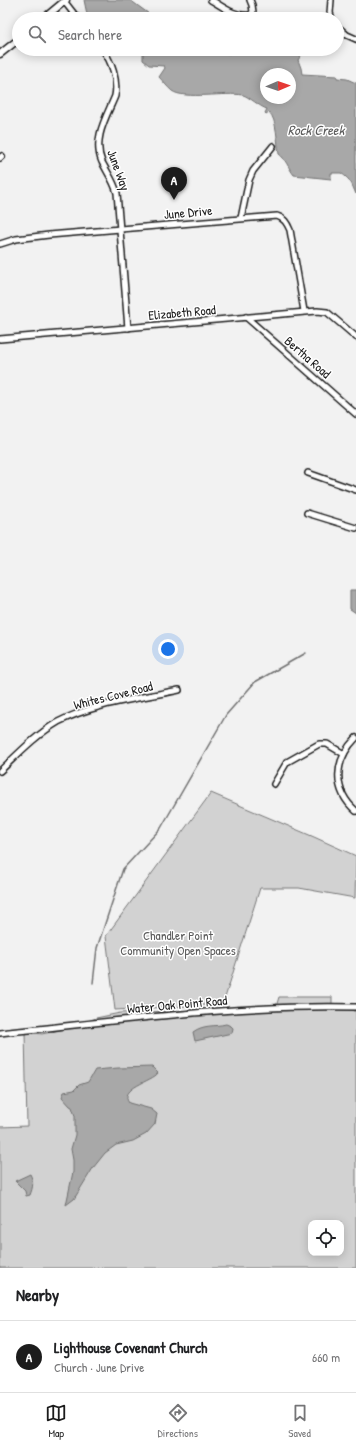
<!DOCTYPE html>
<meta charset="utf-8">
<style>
body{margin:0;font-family:"Patrick Hand",sans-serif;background:#f2f2f2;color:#202124}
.controls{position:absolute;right:12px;bottom:12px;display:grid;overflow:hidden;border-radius:8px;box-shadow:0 2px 10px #0003}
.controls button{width:36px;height:36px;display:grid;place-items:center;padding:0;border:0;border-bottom:1px solid #e0e0e0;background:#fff;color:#202124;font:20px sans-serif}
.compass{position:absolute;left:260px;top:68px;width:36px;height:36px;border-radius:50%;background:#fff;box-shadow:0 2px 10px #0003;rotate:88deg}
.you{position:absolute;left:168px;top:649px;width:14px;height:14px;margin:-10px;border:3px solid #fff;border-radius:50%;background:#1a73e8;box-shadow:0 0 0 6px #1a73e833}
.badge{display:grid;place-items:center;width:26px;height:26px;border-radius:50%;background:#1c1c1c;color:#fff;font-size:13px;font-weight:700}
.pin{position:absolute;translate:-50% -33px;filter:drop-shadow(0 1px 2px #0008)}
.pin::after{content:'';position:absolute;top:21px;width:14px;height:12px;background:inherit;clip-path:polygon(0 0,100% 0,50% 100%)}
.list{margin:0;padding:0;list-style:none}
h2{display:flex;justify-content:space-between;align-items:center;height:52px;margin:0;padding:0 16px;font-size:17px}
h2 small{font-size:13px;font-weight:400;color:#757577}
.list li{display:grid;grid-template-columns:26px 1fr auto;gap:12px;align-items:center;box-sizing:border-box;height:72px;padding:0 16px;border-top:1px solid #e0e0e0}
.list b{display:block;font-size:15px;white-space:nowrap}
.list p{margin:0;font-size:13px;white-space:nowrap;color:#757577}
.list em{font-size:13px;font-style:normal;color:#757577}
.icon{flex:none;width:22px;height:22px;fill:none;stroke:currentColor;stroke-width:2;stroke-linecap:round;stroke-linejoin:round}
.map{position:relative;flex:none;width:356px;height:1268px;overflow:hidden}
.search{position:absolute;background:#fff;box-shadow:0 2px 10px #0003;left:12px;right:12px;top:12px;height:44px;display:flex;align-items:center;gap:10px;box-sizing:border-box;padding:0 14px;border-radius:22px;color:#757577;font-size:15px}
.sheet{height:124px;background:#fff}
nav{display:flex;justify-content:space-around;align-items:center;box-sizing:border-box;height:56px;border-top:1px solid #e0e0e0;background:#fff;font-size:11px;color:#757577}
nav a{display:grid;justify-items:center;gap:2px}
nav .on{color:#1c1c1c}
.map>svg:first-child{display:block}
</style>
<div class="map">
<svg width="356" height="1268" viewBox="0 0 356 1268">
<rect width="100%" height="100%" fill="#f2f2f2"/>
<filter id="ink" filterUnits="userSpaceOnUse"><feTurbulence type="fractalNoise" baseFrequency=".025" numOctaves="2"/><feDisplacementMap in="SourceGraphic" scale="8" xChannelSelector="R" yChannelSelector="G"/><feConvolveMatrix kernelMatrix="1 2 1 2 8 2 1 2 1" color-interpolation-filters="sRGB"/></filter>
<g filter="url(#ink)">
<g fill="#d2d2d2" stroke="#777" fill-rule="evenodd">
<polygon points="211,793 314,837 356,856 355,898 299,888 260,888 223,1004 115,1010 106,936"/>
<path d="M279,997h53v9l22,1 -1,4h3v257h-356v-141l27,-1 -2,-94 17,2 23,-5 31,-11 24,-5 156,-6zM311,1223h30v30h-30z"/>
</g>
<g fill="#a8a8a8" stroke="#707070" fill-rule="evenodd">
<polygon points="84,0 130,0 156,19 88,19"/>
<path d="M141,49h78l9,5 12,-3h11v1l8,2 23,-1 3,-4h17v5l-4,6 3,8 1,6 35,2v2l10,1 9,4v111c-5,-11 -4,-13 -15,-21h-10v6l-37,-4c-5,-6 -9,-17 -15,-21 -2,-11 -2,-35 -10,-42l-3,2 -1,-1 2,-4c-7,-2 -19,-13 -24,-14 -16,-3 -59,5 -71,-4 -5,-4 -9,-10 -13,-14l6,-9 -1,-2 -15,-1 -6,-5v-9zM266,74h24v24h-24z"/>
<polygon points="350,590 356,590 356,613 350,609"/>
<path d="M226,1024l5,2 2,2 -1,5 -37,8 -2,-9c11,-8 21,-5 33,-8z"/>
<path d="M152,1067l6,6c-5,8 -40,15 -29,30l22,6 6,5 -2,10 -9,10 -13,7 -17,4 -11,8 -12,15 -19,31 -8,6 7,-33v-12l-2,-11 4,-14v-19l-3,-9 -2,-1 -8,-9 2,-5 10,-2 5,-5 9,-3 7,-12 23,-2z"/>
<path d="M30,1174c4,8 3,13 0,21l-4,1 -1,-5 -10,-10z"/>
</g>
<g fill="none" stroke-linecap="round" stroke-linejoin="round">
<polyline stroke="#707070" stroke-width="1.5" points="93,983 97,948 123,869 161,828 226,715 255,682 306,653"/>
<g stroke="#1c1c1c" stroke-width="8">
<g id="minor">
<path d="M211,0c12,7 24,17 39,15l3,-3 -1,-7 -2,-5"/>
<polyline points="331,0 330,13 332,19"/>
<polyline points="64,1 78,19"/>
<polyline points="337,26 347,35 356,39"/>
<path d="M102,49c10,12 16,32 13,47 -8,20 -23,43 -13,66 5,10 12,19 15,31l11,135"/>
<polyline points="0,158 2,156"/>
<polyline points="241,218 249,180 253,171 273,146"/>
<path d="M0,244l16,-5 33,-4 228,-19c7,2 10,7 13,14l14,81"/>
<polyline points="246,317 356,414"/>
<polyline points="0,339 317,311 327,312 356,337"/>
<polyline points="308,473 356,490"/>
<polyline points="307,513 356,528"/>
<path d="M356,738c-22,22 -24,52 0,73"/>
<path d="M0,771c18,-17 36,-36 58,-49 34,-18 83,-24 121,-32"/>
<polyline points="274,784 287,762 319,744 327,744 344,754"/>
<path d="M0,1033c118,-12 237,-29 356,-26"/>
</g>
</g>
<g stroke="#1c1c1c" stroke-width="9">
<g id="major">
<polyline points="43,19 66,0"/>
<polyline points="0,54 19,39"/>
</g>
</g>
<use href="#minor" stroke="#fff" stroke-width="5"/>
<use href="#major" stroke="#fff" stroke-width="6"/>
</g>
</g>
<g text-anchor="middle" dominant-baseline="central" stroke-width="3" stroke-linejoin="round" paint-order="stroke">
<g font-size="13" fill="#1c1c1c" stroke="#fff">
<text transform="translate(119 170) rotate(70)">June Way</text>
<text transform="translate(188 212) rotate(-5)">June Drive</text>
<text transform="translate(182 312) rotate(-5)">Elizabeth Road</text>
<text transform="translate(308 357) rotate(41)">Bertha Road</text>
<text transform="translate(113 695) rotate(-14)">Whites Cove Road</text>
<text transform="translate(177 1004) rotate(-5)">Water Oak Point Road</text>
</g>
<g font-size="13" fill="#5c5c5c" stroke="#fff">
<text x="178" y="935">Chandler Point<tspan x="178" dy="15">Community Open Spaces</tspan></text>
</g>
<g font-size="14" font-style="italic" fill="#5b5b5b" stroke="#fff">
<text x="316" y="129">Rock Creek</text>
</g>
</g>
</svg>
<div class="controls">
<button><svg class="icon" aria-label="locate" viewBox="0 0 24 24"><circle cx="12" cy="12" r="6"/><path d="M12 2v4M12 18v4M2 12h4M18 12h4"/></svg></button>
</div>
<svg class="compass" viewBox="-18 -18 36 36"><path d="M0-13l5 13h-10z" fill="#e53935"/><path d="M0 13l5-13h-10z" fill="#757577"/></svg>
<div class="you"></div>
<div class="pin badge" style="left:174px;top:200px">A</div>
<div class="search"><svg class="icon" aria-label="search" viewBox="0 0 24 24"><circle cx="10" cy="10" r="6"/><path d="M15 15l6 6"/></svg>Search here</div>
</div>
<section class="sheet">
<h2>Nearby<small></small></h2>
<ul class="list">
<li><span class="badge">A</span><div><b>Lighthouse Covenant Church</b><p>Church · June Drive</p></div><em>660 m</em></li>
</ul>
</section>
<nav>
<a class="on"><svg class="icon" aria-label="map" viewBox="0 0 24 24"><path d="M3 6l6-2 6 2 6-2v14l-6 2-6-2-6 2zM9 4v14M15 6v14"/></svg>Map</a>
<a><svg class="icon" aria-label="directions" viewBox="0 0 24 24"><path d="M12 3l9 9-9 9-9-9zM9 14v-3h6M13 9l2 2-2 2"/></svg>Directions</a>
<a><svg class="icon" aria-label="saved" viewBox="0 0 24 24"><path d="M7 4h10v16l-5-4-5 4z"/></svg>Saved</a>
</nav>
